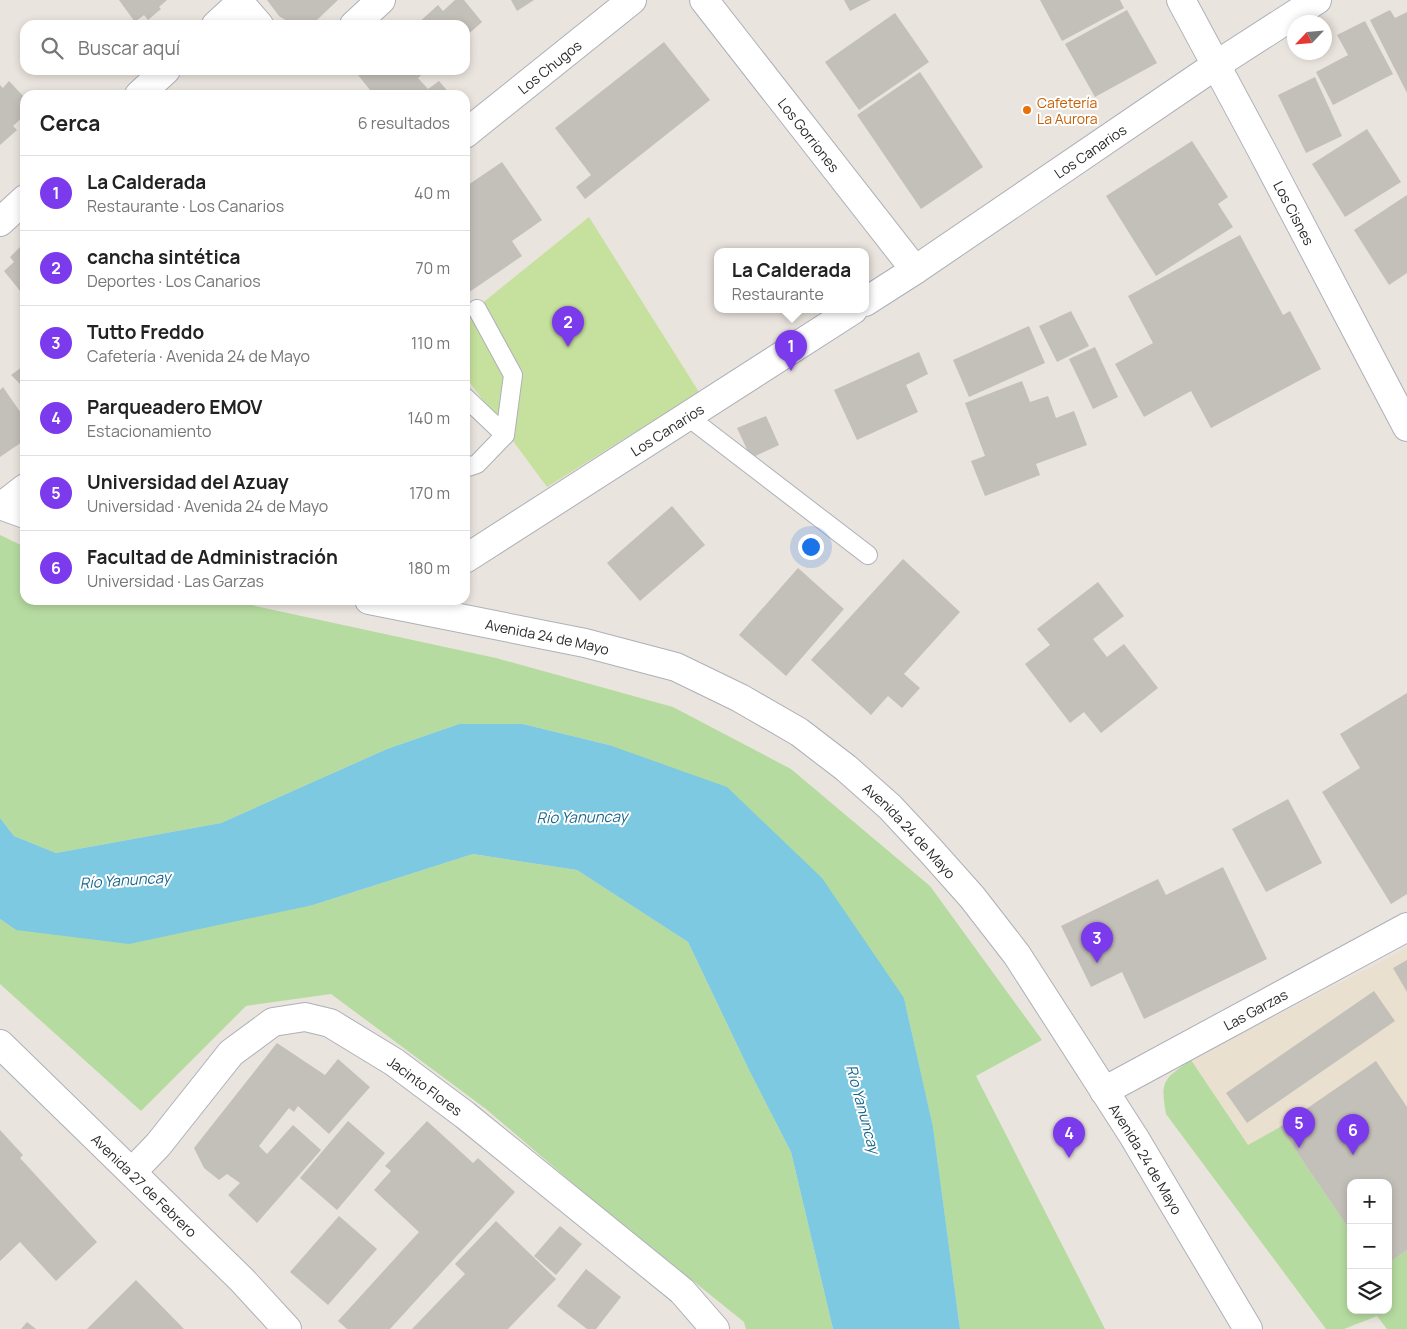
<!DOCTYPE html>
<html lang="es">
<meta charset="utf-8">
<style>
body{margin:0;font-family:Manrope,sans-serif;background:#f2f2f2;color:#222}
.controls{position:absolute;right:15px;bottom:15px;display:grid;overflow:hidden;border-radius:10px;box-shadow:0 2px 8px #0003}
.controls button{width:45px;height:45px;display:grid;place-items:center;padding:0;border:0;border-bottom:1px solid #e0e0e0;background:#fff;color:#222;font:25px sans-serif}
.compass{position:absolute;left:1287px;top:15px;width:45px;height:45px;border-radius:50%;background:#fff;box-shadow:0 2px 8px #0003;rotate:244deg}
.you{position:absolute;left:810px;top:546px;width:18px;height:18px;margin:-12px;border:4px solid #fff;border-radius:50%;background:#1a73e8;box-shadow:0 0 0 8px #1a73e833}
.badge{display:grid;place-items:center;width:32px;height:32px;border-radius:50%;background:#7c3aed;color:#fff;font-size:16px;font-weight:700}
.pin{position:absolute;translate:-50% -41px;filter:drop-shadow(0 1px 2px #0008)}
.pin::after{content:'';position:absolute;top:26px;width:18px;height:15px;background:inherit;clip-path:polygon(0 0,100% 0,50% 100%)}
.popup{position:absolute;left:714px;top:248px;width:155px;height:65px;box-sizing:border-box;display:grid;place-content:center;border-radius:10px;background:#fff;filter:drop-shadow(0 1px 4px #0005);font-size:16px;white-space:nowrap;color:#767676}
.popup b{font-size:19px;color:#222}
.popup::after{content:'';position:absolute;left:50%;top:100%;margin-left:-10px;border:10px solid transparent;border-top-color:#fff}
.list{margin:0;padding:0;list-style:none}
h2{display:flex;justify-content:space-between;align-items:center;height:65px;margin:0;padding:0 20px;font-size:21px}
h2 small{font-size:16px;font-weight:400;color:#767676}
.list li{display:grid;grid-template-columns:32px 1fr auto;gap:15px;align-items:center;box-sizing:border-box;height:75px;padding:0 20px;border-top:1px solid #e0e0e0}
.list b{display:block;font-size:19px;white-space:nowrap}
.list p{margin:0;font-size:16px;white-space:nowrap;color:#767676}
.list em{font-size:16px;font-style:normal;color:#767676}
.icon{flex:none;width:28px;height:28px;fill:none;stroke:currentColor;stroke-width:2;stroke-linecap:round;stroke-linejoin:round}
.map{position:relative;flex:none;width:1407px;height:1329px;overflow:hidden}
.search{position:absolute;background:#fff;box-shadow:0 2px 8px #0003;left:20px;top:20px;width:450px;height:55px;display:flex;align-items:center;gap:12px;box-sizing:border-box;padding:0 18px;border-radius:15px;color:#767676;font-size:19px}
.panel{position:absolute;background:#fff;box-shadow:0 2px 8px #0003;left:20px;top:90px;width:450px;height:515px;border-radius:15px}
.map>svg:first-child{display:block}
</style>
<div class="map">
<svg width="1407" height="1329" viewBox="0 0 1407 1329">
<rect width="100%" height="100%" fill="#eae4de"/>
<path fill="#eae0cf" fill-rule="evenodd" d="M1407,948v381h-20l-10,-13 -33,13h-18l-160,-215 -4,-23 8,-16 21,-15zM1351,1183h37v127h-37z"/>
<g fill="#b6dba0">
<polygon points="0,535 25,547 25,600 228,600 496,658 673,707 791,769 930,886 1042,1040 976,1076 1105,1329 960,1329 933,1128 904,998 609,745 523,724 459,724 387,749 221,823 56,853 14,836 0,818"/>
<polygon points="473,854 577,870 688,942 750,1072 791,1152 833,1329 746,1329 744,1322 590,1198 486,1109 331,994 246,1006 141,1111 0,984 0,919 16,930 313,905"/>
<path d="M1191,1060l57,85 32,-18 71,105v78h37v-47l19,-13v79h-20l-10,-13 -33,13h-18l-160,-215c-6,-34 -2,-35 25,-54z"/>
</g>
<polygon fill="#c6e19d" points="589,217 699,392 547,487 465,376 465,317"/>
<polygon fill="#7cc9e1" points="459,724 523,724 609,745 727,787 822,878 904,998 933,1127 960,1329 833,1329 791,1152 750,1072 688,942 577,870 473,854 313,905 129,944 16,930 0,919 0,818 14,836 56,853 221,823 387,749"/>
<g fill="#c3bfb9">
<polygon points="119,0 167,0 159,7 161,9 148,20 144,15 135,22"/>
<polygon points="267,0 338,0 318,19 313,23 298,25 293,25 279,16"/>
<polygon points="455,0 464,0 482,22 465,37 465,25 416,25 438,5 443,11"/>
<polygon points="511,0 534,0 517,11"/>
<polygon points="844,0 871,0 850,11"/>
<polygon points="1040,0 1120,0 1124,8 1062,41"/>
<polygon points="1127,10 1157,63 1095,97 1065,44"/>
<polygon points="1390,10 1395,18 1407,12 1407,93 1370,20"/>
<polygon points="895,13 929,62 859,110 825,62"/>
<polygon points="1365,21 1393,74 1333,105 1316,72 1348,55 1337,35"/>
<polygon points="664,42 710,100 585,199 576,187 591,175 555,128"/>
<polygon points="364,70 427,70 418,78 428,89 439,81 451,95 391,95 390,93 388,95 374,95 358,75"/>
<polygon points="920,72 983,167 921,209 857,115"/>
<polygon points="1315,77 1342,136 1306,153 1278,95"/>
<polygon points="9,81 25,98 25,115 13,126 17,130 0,145 0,85 3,88"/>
<polygon points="1367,129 1401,182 1345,217 1312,164"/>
<polygon points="1192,141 1228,197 1218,204 1233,227 1156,276 1106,196"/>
<polygon points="502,162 542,220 512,241 522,256 465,295 465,187"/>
<polygon points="1407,195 1407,273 1389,285 1354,230"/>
<polygon points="1240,235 1283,315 1290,311 1321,369 1211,428 1191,391 1144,417 1115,364 1153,343 1128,296"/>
<polygon points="25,242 25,297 4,271 14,262 10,257"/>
<polygon points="1071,311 1089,346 1057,362 1039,326"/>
<polygon points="1029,326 1045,363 969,397 953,360"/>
<polygon points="1095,347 1118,397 1093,409 1069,359"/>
<polygon points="919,352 928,374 906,385 918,412 857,440 834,390"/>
<polygon points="25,365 25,389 11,375"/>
<polygon points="1022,381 1030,402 1048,396 1056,418 1074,411 1087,445 1036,464 1040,475 985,496 971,461 985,456 965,403"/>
<polygon points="3,387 25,419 25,440 0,457 0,390"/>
<polygon points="766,416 779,445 751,458 737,428"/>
<polygon points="672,506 705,545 640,601 607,563"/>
<polygon points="903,559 960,612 904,674 920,688 902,708 888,696 871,715 811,660"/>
<polygon points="798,568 844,609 786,676 739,635"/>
<polygon points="1098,582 1124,616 1093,639 1107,657 1124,644 1158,688 1101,733 1084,712 1070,723 1025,664 1050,645 1037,629"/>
<polygon points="1407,693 1407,894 1391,904 1322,792 1360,768 1340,734"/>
<polygon points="1288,799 1322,863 1266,892 1232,829"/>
<polygon points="1223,867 1267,959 1144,1019 1122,972 1091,987 1061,926 1158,879 1166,895"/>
<polygon points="1407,960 1407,992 1393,968"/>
<polygon points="1374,991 1395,1021 1247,1123 1226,1093"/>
<polygon points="277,1043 325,1075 338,1059 370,1087 329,1134 298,1106 294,1112 289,1108 259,1146 267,1154 293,1125 321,1150 257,1223 228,1195 240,1183 227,1174 219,1180 204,1168 194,1148"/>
<polygon points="1376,1061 1407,1107 1407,1250 1388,1263 1388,1183 1351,1183 1351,1232 1280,1127"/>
<polygon points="348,1121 385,1153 337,1210 300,1178"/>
<polygon points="427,1121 473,1163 478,1158 515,1192 390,1329 347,1329 338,1321 419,1232 374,1190 391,1171 385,1166"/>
<polygon points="0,1130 23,1155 20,1158 97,1242 56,1281 20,1242 0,1261"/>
<polygon points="339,1216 377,1249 328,1305 290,1272"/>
<polygon points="496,1221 556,1279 508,1329 412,1329 465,1274 455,1264"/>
<polygon points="560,1226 582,1244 556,1275 534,1256"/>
<polygon points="586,1269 621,1297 596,1329 587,1329 557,1306"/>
<polygon points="136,1280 184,1329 87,1329"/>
<polygon points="27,1322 36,1329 21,1329"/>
</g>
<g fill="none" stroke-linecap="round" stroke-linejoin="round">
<g stroke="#aeb0b9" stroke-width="20">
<g id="service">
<polyline points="465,397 505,435"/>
<polyline points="687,416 868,555"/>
<polyline points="465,468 477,464 505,435 513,375 477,309"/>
</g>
</g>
<g stroke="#aeb0b9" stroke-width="30">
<g id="minor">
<path id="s1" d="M704,0l211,270"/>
<path id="s2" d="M1181,0l79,147 147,280"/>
<polyline points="216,25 240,3 259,25"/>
<polyline points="354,25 381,0"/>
<polyline points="139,95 166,70"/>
<path id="s3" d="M465,134l167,-134"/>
<polyline points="0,222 25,199"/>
<path id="s4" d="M865,302l50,-32 301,-205 101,-65"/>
<polyline points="2,506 25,488"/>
<path id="s5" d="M465,559l388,-249"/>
<path id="s6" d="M1104,1091l303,-164"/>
<path id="s7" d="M132,1172l26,-27 73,-92 42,-31 32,-5 25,6 64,39 71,53 217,176 33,38"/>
</g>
</g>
<g stroke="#aeb0b9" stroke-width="30">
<g id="tertiary">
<path id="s8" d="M0,1044l242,236 45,49"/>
</g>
</g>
<g stroke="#aeb0b9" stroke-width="30">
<g id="secondary">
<polyline points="0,505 25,514"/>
<path id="s9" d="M369,600l216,43 91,24 64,31 59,34 47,36 44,39 41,44 41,46 45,58 117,182 114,192"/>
</g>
</g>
<use href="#service" stroke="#fff" stroke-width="18"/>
<use href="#minor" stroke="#fff" stroke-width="28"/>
<use href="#tertiary" stroke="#fff" stroke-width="28"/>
<use href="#secondary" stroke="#fff" stroke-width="28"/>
</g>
<circle fill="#e8710a" stroke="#fff" stroke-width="2" cx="1027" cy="110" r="5"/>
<g text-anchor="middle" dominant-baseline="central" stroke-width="4" stroke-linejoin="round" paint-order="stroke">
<g font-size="14" fill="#2a2a2a" stroke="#fff">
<text stroke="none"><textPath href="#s3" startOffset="108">Los Chugos</textPath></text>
<text stroke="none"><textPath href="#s1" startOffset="171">Los Gorriones</textPath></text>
<text stroke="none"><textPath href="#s4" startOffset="271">Los Canarios</textPath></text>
<text stroke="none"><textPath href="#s2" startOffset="241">Los Cisnes</textPath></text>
<text stroke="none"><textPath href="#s5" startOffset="240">Los Canarios</textPath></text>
<text stroke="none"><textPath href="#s9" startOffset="182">Avenida 24 de Mayo</textPath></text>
<text stroke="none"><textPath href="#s9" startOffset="602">Avenida 24 de Mayo</textPath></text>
<text stroke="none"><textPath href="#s6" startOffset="172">Las Garzas</textPath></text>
<text stroke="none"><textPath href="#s7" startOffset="379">Jacinto Flores</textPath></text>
<text stroke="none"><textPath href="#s9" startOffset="1008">Avenida 24 de Mayo</textPath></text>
<text stroke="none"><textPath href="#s8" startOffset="202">Avenida 27 de Febrero</textPath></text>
</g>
<g font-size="14" fill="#c56008" stroke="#fff" text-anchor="start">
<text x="1037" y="102">Cafetería<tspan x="1037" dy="16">La Aurora</tspan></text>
</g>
<g font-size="15" font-style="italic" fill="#1c688c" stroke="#fff">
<text transform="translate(582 817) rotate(-1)">Río Yanuncay</text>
<text transform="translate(125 880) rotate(-4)">Río Yanuncay</text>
<text transform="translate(863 1109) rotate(75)">Río Yanuncay</text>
</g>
</g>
</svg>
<div class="controls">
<button>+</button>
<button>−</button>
<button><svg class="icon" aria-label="layers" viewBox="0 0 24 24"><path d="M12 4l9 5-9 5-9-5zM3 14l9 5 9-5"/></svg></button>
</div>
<svg class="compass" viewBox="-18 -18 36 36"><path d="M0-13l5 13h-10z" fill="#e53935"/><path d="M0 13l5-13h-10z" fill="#767676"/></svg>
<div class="you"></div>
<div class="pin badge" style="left:791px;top:371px">1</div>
<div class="popup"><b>La Calderada</b>Restaurante</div>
<div class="pin badge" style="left:568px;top:347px">2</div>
<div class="pin badge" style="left:1097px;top:963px">3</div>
<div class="pin badge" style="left:1069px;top:1158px">4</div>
<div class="pin badge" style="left:1299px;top:1148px">5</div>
<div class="pin badge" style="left:1353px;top:1155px">6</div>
<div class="search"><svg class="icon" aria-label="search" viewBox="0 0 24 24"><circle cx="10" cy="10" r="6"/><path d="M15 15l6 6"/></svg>Buscar aquí</div>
<section class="panel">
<h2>Cerca<small>6 resultados</small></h2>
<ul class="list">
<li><span class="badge">1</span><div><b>La Calderada</b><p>Restaurante · Los Canarios</p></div><em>40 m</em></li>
<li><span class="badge">2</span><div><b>cancha sintética</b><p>Deportes · Los Canarios</p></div><em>70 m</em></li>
<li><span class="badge">3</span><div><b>Tutto Freddo</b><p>Cafetería · Avenida 24 de Mayo</p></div><em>110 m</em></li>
<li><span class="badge">4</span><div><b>Parqueadero EMOV</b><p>Estacionamiento</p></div><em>140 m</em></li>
<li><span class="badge">5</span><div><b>Universidad del Azuay</b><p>Universidad · Avenida 24 de Mayo</p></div><em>170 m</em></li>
<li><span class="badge">6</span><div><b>Facultad de Administración</b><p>Universidad · Las Garzas</p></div><em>180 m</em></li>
</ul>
</section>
</div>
